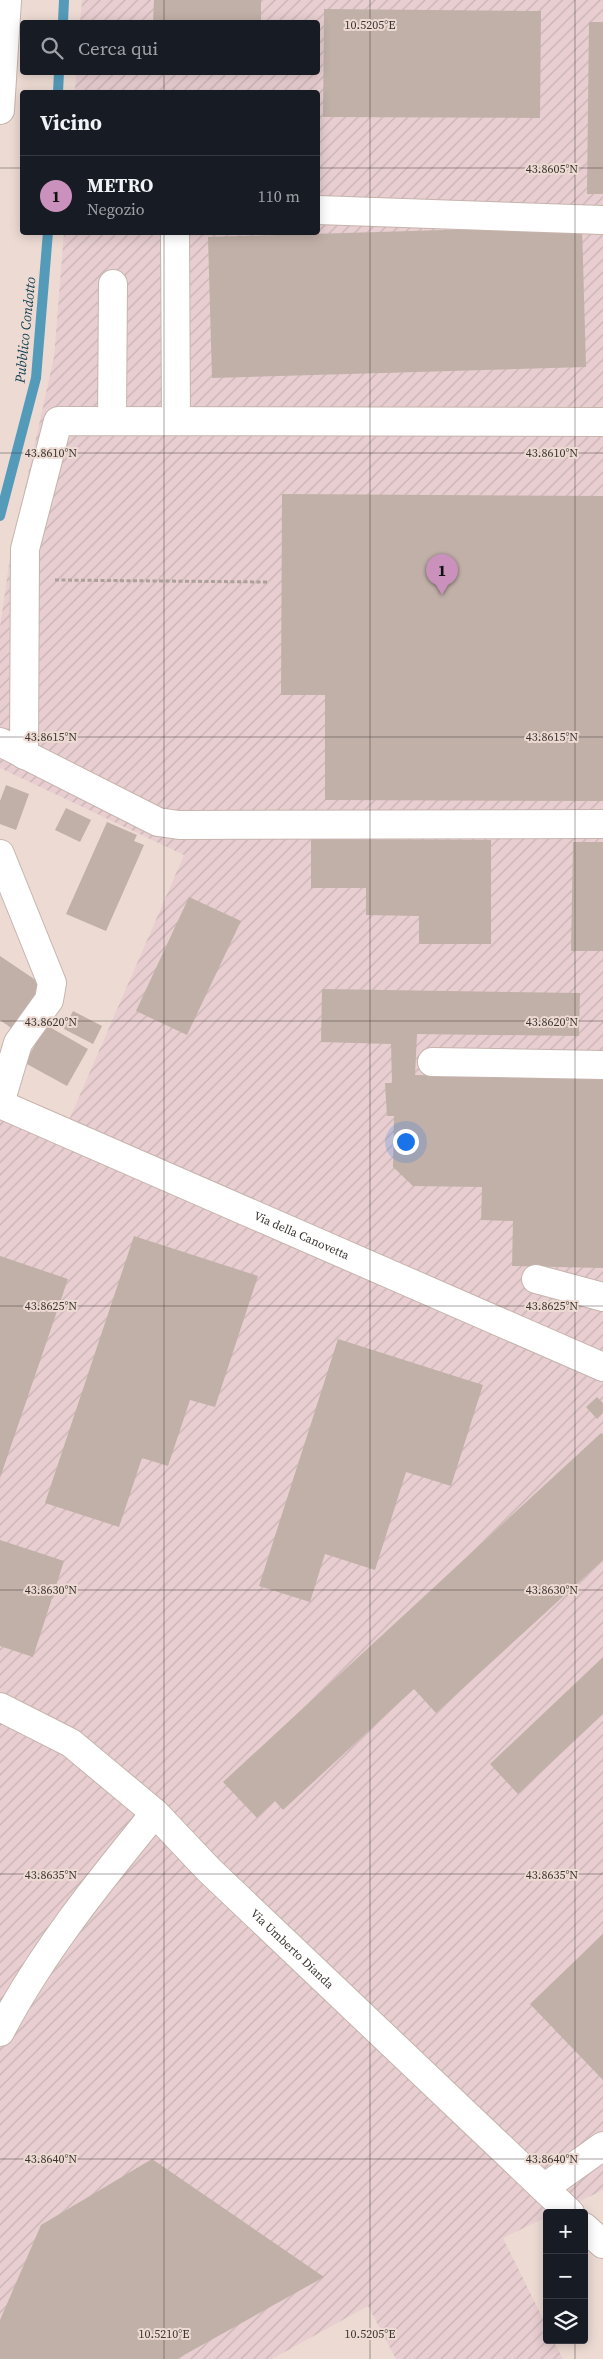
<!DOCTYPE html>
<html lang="it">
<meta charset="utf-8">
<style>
body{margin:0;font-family:"Source Serif 4",serif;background:#20242c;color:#f1f3f6}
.controls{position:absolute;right:15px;bottom:15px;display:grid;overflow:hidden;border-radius:5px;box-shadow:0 2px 12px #0003}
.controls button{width:45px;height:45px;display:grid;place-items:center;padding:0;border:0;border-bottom:1px solid #363941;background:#171b24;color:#f1f3f6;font:25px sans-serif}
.you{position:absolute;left:405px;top:1141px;width:18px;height:18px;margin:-12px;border:4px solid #fff;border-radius:50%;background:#1a73e8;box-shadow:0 0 0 8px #1a73e833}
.badge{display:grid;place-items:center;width:32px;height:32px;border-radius:50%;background:#c991bb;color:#111;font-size:16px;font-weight:700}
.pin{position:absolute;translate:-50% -41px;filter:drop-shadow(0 1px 2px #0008)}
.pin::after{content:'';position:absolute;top:26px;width:18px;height:15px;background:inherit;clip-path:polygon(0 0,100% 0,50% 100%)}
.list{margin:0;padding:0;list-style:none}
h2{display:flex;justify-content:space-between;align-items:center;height:65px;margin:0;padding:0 20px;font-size:21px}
h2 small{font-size:16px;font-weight:400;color:#9ea1a6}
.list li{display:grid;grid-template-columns:32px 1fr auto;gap:15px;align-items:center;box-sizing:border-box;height:80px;padding:0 20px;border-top:1px solid #363941}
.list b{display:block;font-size:19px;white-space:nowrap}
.list p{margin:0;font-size:16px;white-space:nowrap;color:#9ea1a6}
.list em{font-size:16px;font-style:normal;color:#9ea1a6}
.icon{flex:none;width:28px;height:28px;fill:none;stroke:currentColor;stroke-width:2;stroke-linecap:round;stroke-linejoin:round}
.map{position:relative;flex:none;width:603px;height:2359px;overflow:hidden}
.search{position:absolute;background:#171b24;box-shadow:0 2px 12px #0003;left:20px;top:20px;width:300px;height:55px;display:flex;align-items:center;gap:12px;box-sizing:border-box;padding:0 18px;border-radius:5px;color:#9ea1a6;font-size:19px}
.panel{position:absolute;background:#171b24;box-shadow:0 2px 12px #0003;left:20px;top:90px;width:300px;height:145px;border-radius:5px}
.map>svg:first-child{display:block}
</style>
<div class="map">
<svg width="603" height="2359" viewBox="0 0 603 2359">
<defs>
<pattern id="industrial-furrows" width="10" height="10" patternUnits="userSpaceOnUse" patternTransform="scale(1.25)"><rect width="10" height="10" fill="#e8ced0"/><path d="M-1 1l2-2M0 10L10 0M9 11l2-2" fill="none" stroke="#c8b2b3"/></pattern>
</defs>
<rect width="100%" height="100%" fill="#eddbd3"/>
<polygon fill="url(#industrial-furrows)" points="82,0 603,0 603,2190 556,2213 547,2213 547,2217 503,2238 547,2327 547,2340 553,2340 563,2359 396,2359 368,2306 272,2359 0,2359 0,1096 66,1127 184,855 0,768 0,627 11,551 54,357 64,233 318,232 318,92 75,92 76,73 318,72 318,22 80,22"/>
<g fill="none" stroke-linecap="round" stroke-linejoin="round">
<g stroke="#549bba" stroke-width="10">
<polyline points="63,22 64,0"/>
<polyline points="58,92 59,72"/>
<polyline points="0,516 36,378 48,232"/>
</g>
</g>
<g fill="#c1b0a8">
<polygon points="154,0 261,0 261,22 153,22"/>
<polygon points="324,9 541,11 540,118 323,117"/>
<polygon points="589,22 603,22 603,194 587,194"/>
<polygon points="582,226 586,367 212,378 208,237"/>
<polygon points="282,494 603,496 603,801 325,800 325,695 281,695"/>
<polygon points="6,785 29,794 16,830 0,824 0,801"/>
<polygon points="66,808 91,820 80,842 55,830"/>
<polygon points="107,822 137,835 134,841 144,845 106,931 66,914"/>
<polygon points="311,839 491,840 491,944 419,944 419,916 366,915 366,888 311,888"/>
<polygon points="573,842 603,842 603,951 571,951"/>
<polygon points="189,897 241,921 187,1035 136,1011"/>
<polygon points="0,956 46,987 17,1032 0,1020"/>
<polygon points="322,989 580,993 579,1036 417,1034 415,1075 603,1078 603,1268 512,1266 513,1221 481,1220 482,1187 413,1186 393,1167 394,1116 387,1116 385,1083 392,1083 391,1044 321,1042"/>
<polygon points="73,1011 102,1026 93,1044 64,1029"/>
<polygon points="46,1025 88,1049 67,1086 25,1063"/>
<polygon points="134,1236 258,1276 215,1407 190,1400 168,1466 142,1458 119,1527 45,1503"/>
<polygon points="0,1256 68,1279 0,1478"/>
<polygon points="338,1339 483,1385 451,1486 406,1472 375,1570 325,1554 310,1602 259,1586"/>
<polygon points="597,1397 603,1403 603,1413 597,1419 586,1407"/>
<polygon points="601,1433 603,1435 603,1560 436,1713 414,1689 283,1810 275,1801 257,1818 223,1782"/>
<polygon points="0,1540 64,1561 33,1657 0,1646"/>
<polygon points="603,1657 603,1714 518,1794 490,1764"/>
<polygon points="603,1934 603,2080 530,2004"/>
<polygon points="152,2159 324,2277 177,2359 0,2359 0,2320 41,2225"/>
</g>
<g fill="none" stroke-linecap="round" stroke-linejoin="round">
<g stroke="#c6b4ad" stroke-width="30">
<g id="minor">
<polyline points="0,110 7,0"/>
<polyline points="318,210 603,220"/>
<polyline points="175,232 176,421"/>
<polyline points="112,421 113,284"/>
<polyline points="0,742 158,822 179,825 603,824"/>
<polyline points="24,755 25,549 58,421 603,422"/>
<polyline points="0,854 52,983 49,1000 18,1043 0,1103"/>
<polyline points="432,1062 603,1065"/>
<path id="s1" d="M0,1104l603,263"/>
<polyline points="536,1279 603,1297"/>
<path id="s2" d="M0,1707l71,36 84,70 54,57 361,343"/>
<path d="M0,2032c42,-80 98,-149 155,-219"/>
<polyline points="544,2188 603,2146"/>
<polyline points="584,2227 603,2244"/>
</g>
</g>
<polyline stroke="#ad9f99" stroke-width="3" stroke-dasharray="4 2.5" stroke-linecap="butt" points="55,580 267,582"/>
<use href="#minor" stroke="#fff" stroke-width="28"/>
</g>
<path fill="none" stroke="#3b3431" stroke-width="1" stroke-opacity="0.45" d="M164,0v22M370,0v2359M575,0v2213M164,72v20M0,168h22M318,168h285M164,232v2127M0,453h603M0,737h603M0,1021h603M0,1306h603M0,1590h603M0,1874h603M0,2159h603M575,2340v19"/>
<g text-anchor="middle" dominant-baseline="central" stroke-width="4" stroke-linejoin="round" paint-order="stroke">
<g font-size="12" fill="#3b3431" stroke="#eddbd3">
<text stroke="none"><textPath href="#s1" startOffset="329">Via della Canovetta</textPath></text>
<text stroke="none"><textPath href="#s2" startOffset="382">Via Umberto Dianda</textPath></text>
</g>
<g font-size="14" font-style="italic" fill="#154255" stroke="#eddbd3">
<text transform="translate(25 330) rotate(-84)">Pubblico Condotto</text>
</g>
</g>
<g font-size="12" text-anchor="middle" fill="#3b3431" stroke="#eddbd3" stroke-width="4" stroke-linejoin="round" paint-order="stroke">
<text x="370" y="29">10.5205°E</text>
<text x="552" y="173">43.8605°N</text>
<text x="552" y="457">43.8610°N</text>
<text x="51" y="457">43.8610°N</text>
<text x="51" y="741">43.8615°N</text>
<text x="552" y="741">43.8615°N</text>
<text x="51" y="1026">43.8620°N</text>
<text x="552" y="1026">43.8620°N</text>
<text x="552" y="1310">43.8625°N</text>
<text x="51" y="1310">43.8625°N</text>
<text x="51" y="1594">43.8630°N</text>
<text x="552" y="1594">43.8630°N</text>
<text x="552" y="1879">43.8635°N</text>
<text x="51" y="1879">43.8635°N</text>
<text x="552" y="2163">43.8640°N</text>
<text x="51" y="2163">43.8640°N</text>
<text x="164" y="2338">10.5210°E</text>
<text x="370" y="2338">10.5205°E</text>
</g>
</svg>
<div class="controls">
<button>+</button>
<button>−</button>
<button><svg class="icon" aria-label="layers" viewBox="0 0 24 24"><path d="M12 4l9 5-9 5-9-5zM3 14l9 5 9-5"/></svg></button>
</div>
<div class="you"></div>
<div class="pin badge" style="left:442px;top:595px">1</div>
<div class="search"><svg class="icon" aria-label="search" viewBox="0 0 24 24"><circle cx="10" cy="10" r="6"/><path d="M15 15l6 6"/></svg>Cerca qui</div>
<section class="panel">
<h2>Vicino<small></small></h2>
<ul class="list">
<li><span class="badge">1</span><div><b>METRO</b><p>Negozio</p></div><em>110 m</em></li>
</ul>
</section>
</div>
